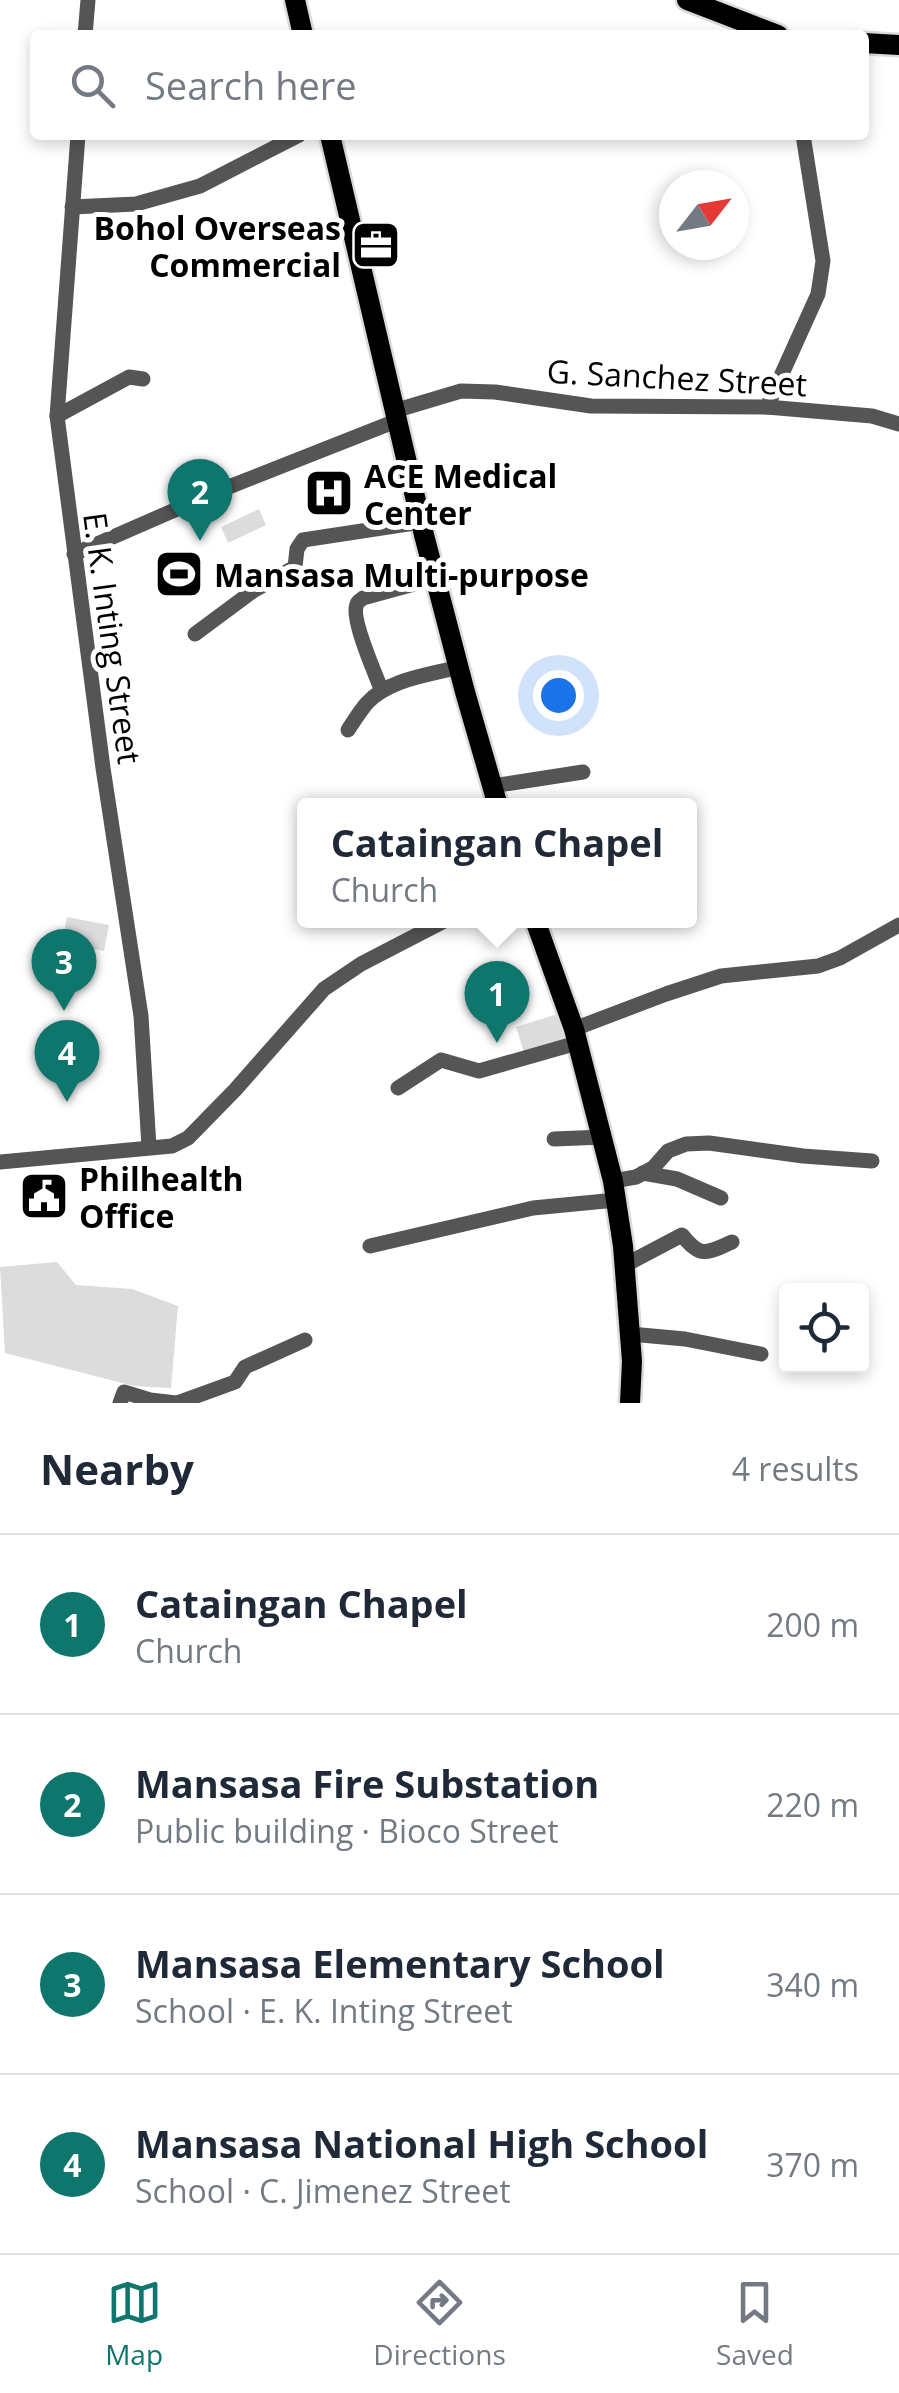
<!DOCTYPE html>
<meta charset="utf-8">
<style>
body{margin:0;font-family:"Open Sans",sans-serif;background:#f6f6f7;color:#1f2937}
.controls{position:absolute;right:30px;bottom:30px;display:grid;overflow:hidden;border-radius:10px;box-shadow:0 5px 15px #0003}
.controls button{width:90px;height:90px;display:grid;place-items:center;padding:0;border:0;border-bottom:2px solid #e0e1e3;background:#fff;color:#1f2937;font:50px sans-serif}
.compass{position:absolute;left:659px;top:170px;width:90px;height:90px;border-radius:50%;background:#fff;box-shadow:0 5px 15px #0003;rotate:59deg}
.you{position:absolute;left:558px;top:695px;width:35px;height:35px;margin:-25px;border:8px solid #fff;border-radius:50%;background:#1a73e8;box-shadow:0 0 0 15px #1a73e833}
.badge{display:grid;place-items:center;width:65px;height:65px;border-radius:50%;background:#0f766e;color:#fff;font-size:32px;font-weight:700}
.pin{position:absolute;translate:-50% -82px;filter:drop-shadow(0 2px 5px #0008)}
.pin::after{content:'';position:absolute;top:52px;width:35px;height:30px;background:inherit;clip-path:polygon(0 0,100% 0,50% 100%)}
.popup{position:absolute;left:297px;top:798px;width:400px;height:130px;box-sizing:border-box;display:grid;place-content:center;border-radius:10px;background:#fff;filter:drop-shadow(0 2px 8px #0005);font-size:32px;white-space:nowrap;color:#747a83}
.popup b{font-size:38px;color:#1f2937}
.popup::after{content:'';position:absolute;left:50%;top:100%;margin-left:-20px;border:20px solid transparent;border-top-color:#fff}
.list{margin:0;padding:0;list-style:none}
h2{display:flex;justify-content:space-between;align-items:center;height:130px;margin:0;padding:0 40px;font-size:42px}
h2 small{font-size:32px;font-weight:400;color:#747a83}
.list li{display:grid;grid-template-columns:65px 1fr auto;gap:30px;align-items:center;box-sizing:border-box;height:180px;padding:0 40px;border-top:2px solid #e0e1e3}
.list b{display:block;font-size:38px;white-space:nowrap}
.list p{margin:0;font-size:32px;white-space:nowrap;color:#747a83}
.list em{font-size:32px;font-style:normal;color:#747a83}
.icon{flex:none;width:55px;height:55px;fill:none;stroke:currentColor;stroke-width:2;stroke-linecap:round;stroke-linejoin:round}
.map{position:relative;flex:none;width:899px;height:1403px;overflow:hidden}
.search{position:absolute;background:#fff;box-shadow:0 5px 15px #0003;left:30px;right:30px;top:30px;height:110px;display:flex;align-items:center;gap:25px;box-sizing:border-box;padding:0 35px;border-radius:10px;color:#747a83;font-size:38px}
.sheet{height:850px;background:#fff}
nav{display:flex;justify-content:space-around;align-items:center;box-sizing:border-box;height:140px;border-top:2px solid #e0e1e3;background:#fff;font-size:28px;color:#747a83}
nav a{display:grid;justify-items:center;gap:5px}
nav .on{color:#0f766e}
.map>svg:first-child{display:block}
</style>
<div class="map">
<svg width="899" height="1403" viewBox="0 0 899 1403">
<rect width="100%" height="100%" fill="#fff"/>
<g fill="#dcdcdc">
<polygon points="259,509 266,525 228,543 221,527"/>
<polygon points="67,917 109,925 104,951 62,943"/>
<polygon points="561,1013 568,1039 524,1052 516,1027"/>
<polygon points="57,1262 76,1285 132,1289 178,1306 171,1388 134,1386 5,1353 0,1267"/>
</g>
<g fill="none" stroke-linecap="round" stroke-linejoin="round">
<g stroke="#dbdbdb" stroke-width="25">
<g id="major">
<polyline points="295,0 303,35"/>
<polyline points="687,0 778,35"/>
<polyline points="864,43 899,45"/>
<polyline points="330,135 424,535 465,692 498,806"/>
<polyline points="535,920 574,1029 613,1181 623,1246 632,1361 630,1403"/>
</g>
</g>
<g stroke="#555" stroke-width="15">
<polyline points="85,35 88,0"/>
<polyline points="78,135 57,416 103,768 141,1016 149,1147"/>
<polyline points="72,207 136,204 200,186 299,135"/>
<polyline points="767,407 818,294 823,261 803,135"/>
<polyline points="394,411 461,391 495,392 591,406 767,407 872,416 899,424"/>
<polyline points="57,416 129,377 143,379"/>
<polyline points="74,554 216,492 396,421"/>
<polyline points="195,634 253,591 295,567 297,549 303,540 421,522"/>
<path d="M382,691c-6,-15 -32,-74 -25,-87 1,-3 4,-4 6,-6l73,-20"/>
<path d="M348,730c6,-9 12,-19 19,-27 22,-24 62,-28 92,-36"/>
<polyline points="492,786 583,772"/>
<polyline points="574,1029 666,994 721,976 818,966 840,958 899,925"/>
<polyline points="398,1088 441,1060 479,1071 577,1043"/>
<polyline points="554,1139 603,1137"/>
<polyline points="0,1162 172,1146 188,1138 235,1090 324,989 361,964 446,920"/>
<polyline points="643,1173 677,1179 721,1198"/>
<polyline points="613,1181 636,1177 653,1168 668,1151 686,1144 709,1143 803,1156 872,1161"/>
<polyline points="370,1246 533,1208 616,1200"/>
<path d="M625,1265l57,-30c19,24 24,18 50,7"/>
<polyline points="630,1334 685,1339 761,1354"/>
<polyline points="120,1403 124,1392 150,1400 176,1403"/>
<polyline points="177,1403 235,1382 245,1367 305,1340"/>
</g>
<use href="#major" stroke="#000" stroke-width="20"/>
</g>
<defs>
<g id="office-square" transform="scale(2.5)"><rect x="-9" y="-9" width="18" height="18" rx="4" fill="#000" stroke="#fff"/><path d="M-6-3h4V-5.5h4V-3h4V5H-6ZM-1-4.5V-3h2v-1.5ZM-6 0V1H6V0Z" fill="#fff"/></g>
<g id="hospital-square" transform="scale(2.5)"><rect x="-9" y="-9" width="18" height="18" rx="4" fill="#000" stroke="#fff"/><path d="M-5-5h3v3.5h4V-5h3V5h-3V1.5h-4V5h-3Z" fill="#fff"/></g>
<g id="stadium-square" transform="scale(2.5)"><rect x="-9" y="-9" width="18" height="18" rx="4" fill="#000" stroke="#fff"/><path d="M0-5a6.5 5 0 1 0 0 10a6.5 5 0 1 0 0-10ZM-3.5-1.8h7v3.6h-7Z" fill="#fff"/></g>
<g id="civic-square" transform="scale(2.5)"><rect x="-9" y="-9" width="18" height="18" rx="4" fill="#000" stroke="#fff"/><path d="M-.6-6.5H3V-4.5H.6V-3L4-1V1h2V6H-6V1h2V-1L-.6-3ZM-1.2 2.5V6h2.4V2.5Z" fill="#fff"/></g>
</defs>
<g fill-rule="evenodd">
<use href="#office-square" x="376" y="245"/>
<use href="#hospital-square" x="329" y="493"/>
<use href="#stadium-square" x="179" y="574"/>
<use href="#civic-square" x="44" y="1196"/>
</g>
<g text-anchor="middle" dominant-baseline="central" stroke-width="10" stroke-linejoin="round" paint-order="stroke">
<g font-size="32" font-weight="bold" fill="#000" stroke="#fff" text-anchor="start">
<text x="341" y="227" text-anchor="end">Bohol Overseas<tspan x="341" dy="37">Commercial</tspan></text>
<text x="364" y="475">ACE Medical<tspan x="364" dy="37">Center</tspan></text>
<text x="214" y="574">Mansasa Multi-purpose</text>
<text x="79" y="1178">Philhealth<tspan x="79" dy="37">Office</tspan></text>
</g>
<g font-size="32" fill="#000" stroke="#fff">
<text transform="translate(677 377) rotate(3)">G. Sanchez Street</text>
<text transform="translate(113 638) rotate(82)">E. K. Inting Street</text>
</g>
</g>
</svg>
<div class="controls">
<button><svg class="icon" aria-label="locate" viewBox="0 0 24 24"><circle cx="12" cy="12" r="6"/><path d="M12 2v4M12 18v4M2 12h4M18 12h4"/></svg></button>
</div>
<svg class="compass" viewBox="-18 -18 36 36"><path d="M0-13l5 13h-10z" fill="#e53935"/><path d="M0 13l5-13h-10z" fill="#747a83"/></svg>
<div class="you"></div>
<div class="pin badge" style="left:497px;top:1043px">1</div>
<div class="popup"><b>Cataingan Chapel</b>Church</div>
<div class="pin badge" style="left:200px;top:541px">2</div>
<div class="pin badge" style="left:64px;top:1011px">3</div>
<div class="pin badge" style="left:67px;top:1102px">4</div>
<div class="search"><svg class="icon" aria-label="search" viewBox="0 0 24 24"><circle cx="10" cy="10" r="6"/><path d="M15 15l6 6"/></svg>Search here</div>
</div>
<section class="sheet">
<h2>Nearby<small>4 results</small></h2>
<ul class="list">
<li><span class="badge">1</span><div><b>Cataingan Chapel</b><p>Church</p></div><em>200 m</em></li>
<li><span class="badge">2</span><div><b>Mansasa Fire Substation</b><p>Public building · Bioco Street</p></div><em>220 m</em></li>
<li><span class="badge">3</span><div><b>Mansasa Elementary School</b><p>School · E. K. Inting Street</p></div><em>340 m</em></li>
<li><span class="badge">4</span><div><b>Mansasa National High School</b><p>School · C. Jimenez Street</p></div><em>370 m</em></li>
</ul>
</section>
<nav>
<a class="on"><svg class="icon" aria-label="map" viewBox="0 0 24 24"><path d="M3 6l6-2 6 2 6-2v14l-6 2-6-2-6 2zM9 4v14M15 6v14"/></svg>Map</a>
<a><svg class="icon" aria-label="directions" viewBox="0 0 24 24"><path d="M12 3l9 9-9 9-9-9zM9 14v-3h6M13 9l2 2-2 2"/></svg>Directions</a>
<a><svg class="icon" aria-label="saved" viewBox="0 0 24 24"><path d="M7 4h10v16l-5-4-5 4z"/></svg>Saved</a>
</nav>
